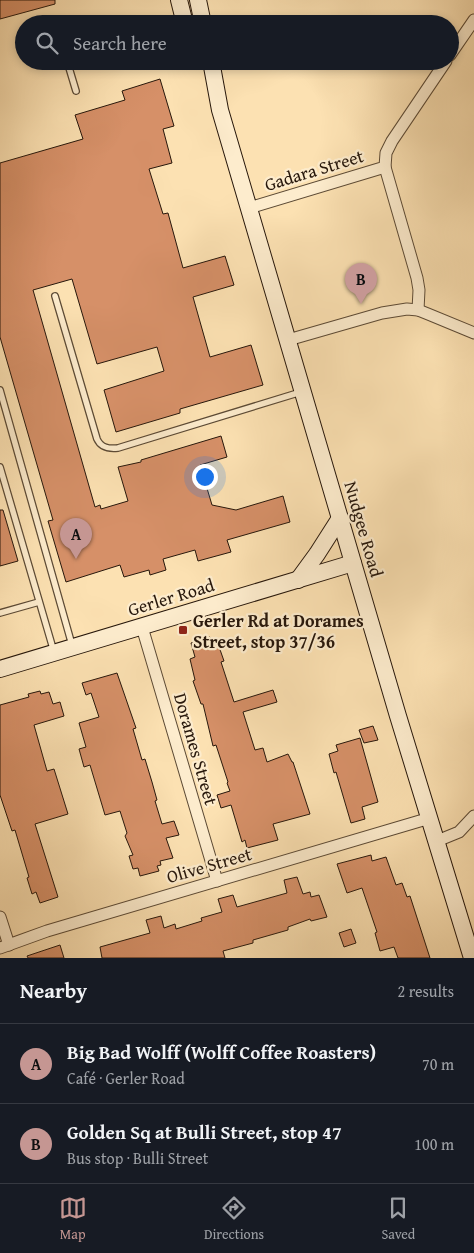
<!DOCTYPE html>
<meta charset="utf-8">
<style>
body{margin:0;font-family:"Gentium Book Plus",serif;background:#242831;color:#f1f3f6}
.you{position:absolute;left:204px;top:476px;width:18px;height:18px;margin:-12px;border:4px solid #fff;border-radius:50%;background:#1a73e8;box-shadow:0 0 0 8px #1a73e833}
.badge{display:grid;place-items:center;width:32px;height:32px;border-radius:50%;background:#c59692;color:#111;font-size:16px;font-weight:700}
.pin{position:absolute;translate:-50% -41px;filter:drop-shadow(0 1px 2px #0008)}
.pin::after{content:'';position:absolute;top:26px;width:18px;height:15px;background:inherit;clip-path:polygon(0 0,100% 0,50% 100%)}
.list{margin:0;padding:0;list-style:none}
h2{display:flex;justify-content:space-between;align-items:center;height:65px;margin:0;padding:0 20px;font-size:21px}
h2 small{font-size:16px;font-weight:400;color:#9ea1a6}
.list li{display:grid;grid-template-columns:32px 1fr auto;gap:15px;align-items:center;box-sizing:border-box;height:80px;padding:0 20px;border-top:1px solid #363941}
.list b{display:block;font-size:19px;white-space:nowrap}
.list p{margin:0;font-size:16px;white-space:nowrap;color:#9ea1a6}
.list em{font-size:16px;font-style:normal;color:#9ea1a6}
.icon{flex:none;width:28px;height:28px;fill:none;stroke:currentColor;stroke-width:2;stroke-linecap:round;stroke-linejoin:round}
.map{position:relative;flex:none;width:474px;height:958px;overflow:hidden}
.search{position:absolute;background:#171b24;box-shadow:0 2px 8px #0003;left:15px;right:15px;top:15px;height:55px;display:flex;align-items:center;gap:12px;box-sizing:border-box;padding:0 18px;border-radius:28px;color:#9ea1a6;font-size:19px}
.sheet{height:225px;background:#171b24}
nav{display:flex;justify-content:space-around;align-items:center;box-sizing:border-box;height:70px;border-top:1px solid #363941;background:#171b24;font-size:14px;color:#9ea1a6}
nav a{display:grid;justify-items:center;gap:2px}
nav .on{color:#c59692}
.map>svg:first-child{display:block}
</style>
<div class="map">
<svg width="474" height="958" viewBox="0 0 474 958">
<rect width="100%" height="100%" fill="#fce1b2"/>
<filter id="stains"><feTurbulence type="fractalNoise" baseFrequency=".004" numOctaves="4"/><feColorMatrix values="0 0 0 0 .2 0 0 0 0 .09 0 0 0 0 .02 0 0 0 .5 -.17"/></filter>
<radialGradient id="worn" r=".72"><stop offset=".6" stop-color="#630" stop-opacity="0"/><stop offset="1" stop-color="#630" stop-opacity=".3"/></radialGradient>
<g fill="#d69068" stroke="#27170b">
<polygon points="0,0 55,0 55,4 0,19"/>
<polygon points="160,79 174,126 163,129 172,163 149,169 163,214 168,213 183,268 225,256 234,285 193,297 210,357 251,345 263,385 180,409 180,413 116,432 104,390 164,371 157,347 97,364 72,279 33,290 95,507 100,505 101,509 128,501 118,467 141,462 141,460 221,436 227,457 200,465 212,505 236,510 283,496 290,522 227,540 231,552 198,561 195,550 163,559 166,570 150,575 149,570 124,577 120,565 66,582 48,521 53,520 0,337 0,163 83,139 75,115 125,100 122,91"/>
<polygon points="0,510 3,510 18,561 0,566"/>
<polygon points="210,637 212,642 217,641 224,661 221,662 234,702 273,690 277,702 243,712 255,750 263,748 267,762 288,754 292,762 293,762 310,814 273,824 278,840 247,848 245,840 242,842 231,805 221,808 217,795 230,791 227,783 228,782 216,745 213,746 203,704 201,704 193,681 195,680 190,659 195,657 191,643"/>
<polygon points="117,673 136,728 133,729 142,760 145,759 152,782 157,800 155,801 162,824 174,821 179,835 166,838 173,858 160,861 161,865 157,866 159,871 140,876 138,868 133,869 129,856 133,855 125,836 127,833 120,811 105,815 90,765 84,767 79,749 86,747 79,723 99,717 91,693 86,695 82,683"/>
<polygon points="40,691 41,694 49,692 53,704 60,702 64,716 34,725 47,771 54,769 68,814 35,824 58,897 40,903 36,892 32,894 27,878 29,877 15,830 12,831 0,795 0,705 29,697 28,694"/>
<polygon points="373,726 378,740 364,743 359,730"/>
<polygon points="360,738 378,802 362,807 365,819 351,823 336,772 334,773 329,754 338,751 336,745"/>
<polygon points="371,855 372,861 386,857 396,885 402,883 407,897 410,896 430,958 398,958 394,947 380,951 375,933 377,932 362,888 347,893 337,864"/>
<polygon points="297,877 303,894 310,892 311,897 319,895 327,917 311,921 310,919 288,927 288,930 253,940 253,943 223,951 225,958 102,958 100,947 150,933 146,920 161,916 164,928 175,924 176,929 202,921 201,918 222,912 218,899 233,895 237,907 287,893 284,880"/>
<polygon points="351,929 356,943 344,947 339,933"/>
<polygon points="60,945 64,958 28,958 27,956"/>
</g>
<g fill="none" stroke-linecap="round" stroke-linejoin="round">
<g stroke="#5c4a35" stroke-width="8">
<g id="lane">
<polyline points="67,61 76,91"/>
<path d="M55,296l42,143c4,9 12,10 21,9l183,-56"/>
<polyline points="0,390 72,645"/>
<polyline points="0,467 54,652"/>
<polyline points="0,613 39,602"/>
</g>
</g>
<g stroke="#5c4a35" stroke-width="13">
<g id="street">
<polyline points="450,55 474,20"/>
<polyline points="385,167 417,278 419,290 418,310"/>
<polyline points="249,208 385,167 386,153 392,141 446,61"/>
<polyline points="288,340 382,313 407,309 418,310 428,314 474,333"/>
<polyline points="142,627 217,881"/>
<polyline points="437,841 459,832 474,816"/>
<polyline points="0,917 9,945"/>
<polyline points="0,948 47,931 430,818"/>
</g>
</g>
<g stroke="#27170b" stroke-width="18">
<g id="secondary">
<polyline points="179,0 185,24"/>
<polyline points="198,0 203,24"/>
<polyline points="211,61 220,110 398,716 472,958"/>
<polyline points="298,580 317,554 340,518"/>
<polyline points="0,669 353,563"/>
</g>
</g>
<use href="#lane" stroke="#fdeccd" stroke-width="5.5"/>
<use href="#street" stroke="#fdeccd" stroke-width="11"/>
<use href="#secondary" stroke="#fdeccd" stroke-width="16"/>
</g>
<rect fill="#8f2418" stroke="#fdeccd" stroke-width="2" x="178" y="625" width="10" height="10" rx="2.5"/>
<g text-anchor="middle" dominant-baseline="central" stroke-width="4.5" stroke-linejoin="round" paint-order="stroke">
<g font-size="18" fill="#27170b" stroke="#fdeccd">
<text transform="translate(314 170) rotate(-17)">Gadara Street</text>
<text transform="translate(364 529) rotate(74)">Nudgee Road</text>
<text transform="translate(171 597) rotate(-17)">Gerler Road</text>
<text transform="translate(196 749) rotate(74)">Dorames Street</text>
<text transform="translate(209 865) rotate(-16)">Olive Street</text>
</g>
<g font-size="18" font-weight="bold" fill="#27170b" stroke="#fdeccd" text-anchor="start">
<text x="193" y="620">Gerler Rd at Dorames<tspan x="193" dy="21">Street, stop 37/36</tspan></text>
</g>
</g>
<rect width="100%" height="100%" filter="url(#stains)"/>
<rect width="100%" height="100%" fill="url(#worn)"/>
</svg>
<div class="you"></div>
<div class="pin badge" style="left:76px;top:559px">A</div>
<div class="pin badge" style="left:361px;top:304px">B</div>
<div class="search"><svg class="icon" aria-label="search" viewBox="0 0 24 24"><circle cx="10" cy="10" r="6"/><path d="M15 15l6 6"/></svg>Search here</div>
</div>
<section class="sheet">
<h2>Nearby<small>2 results</small></h2>
<ul class="list">
<li><span class="badge">A</span><div><b>Big Bad Wolff (Wolff Coffee Roasters)</b><p>Café · Gerler Road</p></div><em>70 m</em></li>
<li><span class="badge">B</span><div><b>Golden Sq at Bulli Street, stop 47</b><p>Bus stop · Bulli Street</p></div><em>100 m</em></li>
</ul>
</section>
<nav>
<a class="on"><svg class="icon" aria-label="map" viewBox="0 0 24 24"><path d="M3 6l6-2 6 2 6-2v14l-6 2-6-2-6 2zM9 4v14M15 6v14"/></svg>Map</a>
<a><svg class="icon" aria-label="directions" viewBox="0 0 24 24"><path d="M12 3l9 9-9 9-9-9zM9 14v-3h6M13 9l2 2-2 2"/></svg>Directions</a>
<a><svg class="icon" aria-label="saved" viewBox="0 0 24 24"><path d="M7 4h10v16l-5-4-5 4z"/></svg>Saved</a>
</nav>
